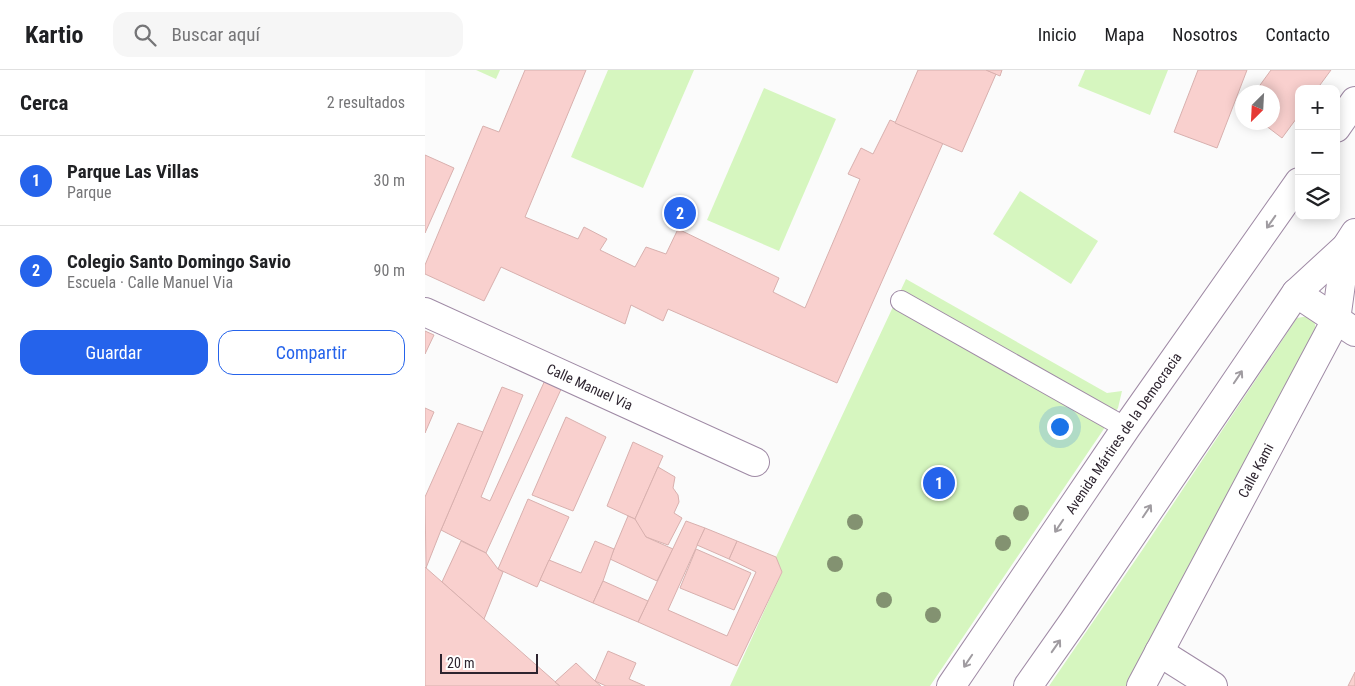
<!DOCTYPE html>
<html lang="es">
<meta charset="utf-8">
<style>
body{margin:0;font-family:"Roboto Condensed",sans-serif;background:#f6f6f6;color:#202124}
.controls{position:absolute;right:15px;top:15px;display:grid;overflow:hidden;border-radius:10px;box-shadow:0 2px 12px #0003}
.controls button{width:45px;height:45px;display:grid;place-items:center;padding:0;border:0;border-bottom:1px solid #e0e0e0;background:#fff;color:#202124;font:25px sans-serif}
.compass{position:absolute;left:810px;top:15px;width:45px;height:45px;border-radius:50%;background:#fff;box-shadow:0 2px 12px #0003;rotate:204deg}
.scale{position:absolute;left:15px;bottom:12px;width:98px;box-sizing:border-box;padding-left:5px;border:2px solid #2d242f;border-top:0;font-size:14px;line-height:18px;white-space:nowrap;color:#2d242f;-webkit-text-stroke:4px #fff;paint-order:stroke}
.you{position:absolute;left:634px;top:356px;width:18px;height:18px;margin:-12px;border:4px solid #fff;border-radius:50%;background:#1a73e8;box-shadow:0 0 0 8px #1a73e833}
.badge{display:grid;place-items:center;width:32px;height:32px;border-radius:50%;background:#2563eb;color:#fff;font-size:16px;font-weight:700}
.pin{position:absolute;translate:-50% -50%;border:2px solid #fff;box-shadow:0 1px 5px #0006}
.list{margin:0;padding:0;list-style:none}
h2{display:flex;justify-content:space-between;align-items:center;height:65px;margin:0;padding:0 20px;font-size:21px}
h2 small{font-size:16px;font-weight:400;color:#757577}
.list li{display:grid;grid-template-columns:32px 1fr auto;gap:15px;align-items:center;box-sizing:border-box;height:90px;padding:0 20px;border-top:1px solid #e0e0e0}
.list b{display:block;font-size:19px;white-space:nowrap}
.list p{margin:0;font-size:16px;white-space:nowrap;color:#757577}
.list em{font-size:16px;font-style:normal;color:#757577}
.actions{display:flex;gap:10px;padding:15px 20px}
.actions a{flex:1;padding:11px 0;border:1px solid #2563eb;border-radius:15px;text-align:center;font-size:18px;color:#2563eb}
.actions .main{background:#2563eb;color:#fff}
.icon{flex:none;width:28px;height:28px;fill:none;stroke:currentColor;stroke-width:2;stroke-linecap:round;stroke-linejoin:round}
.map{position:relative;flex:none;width:930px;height:616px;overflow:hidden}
header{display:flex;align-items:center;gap:30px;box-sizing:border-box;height:70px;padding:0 25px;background:#fff;border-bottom:1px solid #e0e0e0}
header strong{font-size:24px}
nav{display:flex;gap:28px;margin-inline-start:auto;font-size:18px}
.search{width:350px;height:45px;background:#f6f6f6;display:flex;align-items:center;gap:12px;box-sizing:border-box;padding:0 18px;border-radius:15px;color:#757577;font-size:19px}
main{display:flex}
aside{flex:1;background:#fff}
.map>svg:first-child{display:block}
</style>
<header>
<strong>Kartio</strong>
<div class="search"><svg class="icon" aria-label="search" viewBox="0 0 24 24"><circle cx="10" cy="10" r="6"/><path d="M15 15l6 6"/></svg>Buscar aquí</div>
<nav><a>Inicio</a><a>Mapa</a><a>Nosotros</a><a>Contacto</a></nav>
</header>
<main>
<aside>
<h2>Cerca<small>2 resultados</small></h2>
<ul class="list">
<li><span class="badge">1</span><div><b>Parque Las Villas</b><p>Parque</p></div><em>30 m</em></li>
<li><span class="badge">2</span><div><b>Colegio Santo Domingo Savio</b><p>Escuela · Calle Manuel Via</p></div><em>90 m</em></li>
</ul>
<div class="actions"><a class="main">Guardar</a><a>Compartir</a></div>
</aside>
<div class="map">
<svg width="930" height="616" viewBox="0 0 930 616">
<rect width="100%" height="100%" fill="#fbfbfb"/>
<g fill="#d6f6bf">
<polygon points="51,0 75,0 71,9"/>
<polygon points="183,0 269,0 218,118 146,87"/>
<polygon points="660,0 743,0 725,45 653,16"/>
<polygon points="339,18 411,49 354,181 282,150"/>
<polygon points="595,121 673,171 646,214 568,164"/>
<polygon points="481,209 682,323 697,321 693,338 505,616 305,616 357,502 351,487"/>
<polygon points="883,246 889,250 891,259 701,616 624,616 718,479 872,248"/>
</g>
<g fill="#f9d0ce" stroke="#d8b0ae">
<polygon points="100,0 161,0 100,147 153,169 159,157 182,169 175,180 210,197 221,177 241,184 253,159 354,208 348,222 380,238 435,109 423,104 436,78 448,84 465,50 518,73 412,313 243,239 238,251 206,235 200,254 76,197 59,231 0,204 0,195 58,56 74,62"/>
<polygon points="493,0 561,0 571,4 537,82 470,53"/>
<polygon points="561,0 577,0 575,6"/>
<polygon points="773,0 822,0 792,78 749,62"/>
<polygon points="846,0 906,0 892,19 874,19 874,45 857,68 836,52 848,52 848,22 830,22"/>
<polygon points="0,85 29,98 0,163"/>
<polygon points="0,261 9,265 0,284"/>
<polygon points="121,308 138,315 61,483 16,460 77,317 98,325 56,427 65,431"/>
<polygon points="0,338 9,342 0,363"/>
<polygon points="141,347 181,367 148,441 107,425"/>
<polygon points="33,353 58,362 16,460 1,498 0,427"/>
<polygon points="208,372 238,386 210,449 182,436"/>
<polygon points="233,397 250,407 248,418 253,425 254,432 249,443 257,448 243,475 221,467 214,459 210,449"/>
<polygon points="103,429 144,447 112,517 73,499"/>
<polygon points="203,446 210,449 221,467 248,479 232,511 185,489"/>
<polygon points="261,451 280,458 243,540 302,566 331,502 304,489 312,471 351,487 357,502 312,596 213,552"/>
<polygon points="280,458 312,471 304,489 272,475"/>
<polygon points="36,471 61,483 73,499 78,502 59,549 17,512"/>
<polygon points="170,471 189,479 178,511 168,533 115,510 124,490 156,503"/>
<polygon points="271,479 326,503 309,540 255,518"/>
<polygon points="0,497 17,512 135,616 0,616"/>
<polygon points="178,511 223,531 213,552 168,533"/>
<polygon points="183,581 211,593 204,609 220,616 181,616 170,611"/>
<polygon points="151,593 170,611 176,616 135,616 130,612"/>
<polygon points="930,602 930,616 923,616"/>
</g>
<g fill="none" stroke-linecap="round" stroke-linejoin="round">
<g stroke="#9f8aa5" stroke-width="22">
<polyline id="lane" points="476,231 701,358"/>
</g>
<g stroke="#9f8aa5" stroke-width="30">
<g id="street">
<polyline points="911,58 930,31"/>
<polyline points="871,223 930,262"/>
<path id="s1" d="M0,242l330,150"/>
<polyline points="734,582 788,616"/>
<path id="s2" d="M526,616l175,-258 173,-246"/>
<polyline points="603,616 648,552 871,223 921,177 930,163"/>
<path id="s3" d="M716,616l195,-366 10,-73"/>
</g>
</g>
<use href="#lane" stroke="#fff" stroke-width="20"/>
<use href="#street" stroke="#fff" stroke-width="28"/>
</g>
<g fill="#839271">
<circle cx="596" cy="443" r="8"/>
<circle cx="430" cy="452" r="8"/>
<circle cx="578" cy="473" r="8"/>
<circle cx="410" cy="494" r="8"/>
<circle cx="459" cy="530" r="8"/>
<circle cx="508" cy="545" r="8"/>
</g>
<defs><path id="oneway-shaft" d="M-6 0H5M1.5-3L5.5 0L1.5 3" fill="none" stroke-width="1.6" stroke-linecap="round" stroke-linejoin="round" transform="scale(1.25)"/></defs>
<g stroke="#a09ca1">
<use href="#oneway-shaft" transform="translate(846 152) rotate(125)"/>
<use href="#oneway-shaft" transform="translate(813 307) rotate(-56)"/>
<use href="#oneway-shaft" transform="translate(722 441) rotate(-56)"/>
<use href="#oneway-shaft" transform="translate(634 456) rotate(124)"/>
<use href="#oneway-shaft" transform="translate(631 576) rotate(-55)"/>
<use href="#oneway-shaft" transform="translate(543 591) rotate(124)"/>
</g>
<g text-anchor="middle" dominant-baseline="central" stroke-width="4" stroke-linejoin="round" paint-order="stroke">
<g font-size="14" fill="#2d242f" stroke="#fff">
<text stroke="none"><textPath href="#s1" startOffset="181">Calle Manuel Via</textPath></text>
<text stroke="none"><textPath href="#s2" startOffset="306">Avenida Mártires de la Democracia</textPath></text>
<text stroke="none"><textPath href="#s3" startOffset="244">Calle Kami</textPath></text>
</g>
</g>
</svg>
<div class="controls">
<button>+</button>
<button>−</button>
<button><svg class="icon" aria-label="layers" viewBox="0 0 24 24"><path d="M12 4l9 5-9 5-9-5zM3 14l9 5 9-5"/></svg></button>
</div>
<svg class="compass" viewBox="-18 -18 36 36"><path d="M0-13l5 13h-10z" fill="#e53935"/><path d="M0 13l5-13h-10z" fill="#757577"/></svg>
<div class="scale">20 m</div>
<div class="you"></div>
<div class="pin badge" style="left:514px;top:413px">1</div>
<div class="pin badge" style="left:255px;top:143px">2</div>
</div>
</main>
